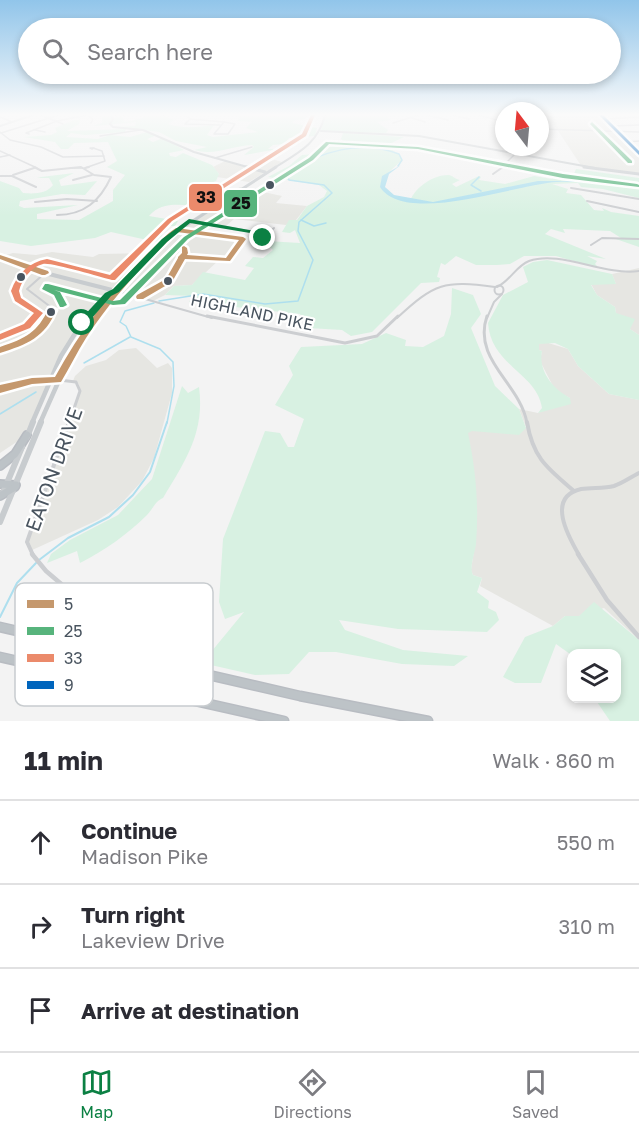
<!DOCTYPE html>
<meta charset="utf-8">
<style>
body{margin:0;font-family:"Golos Text",sans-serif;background:#f7f7f7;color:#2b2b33}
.controls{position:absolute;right:18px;bottom:18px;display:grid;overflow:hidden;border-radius:12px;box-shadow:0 3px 9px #0003}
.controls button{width:54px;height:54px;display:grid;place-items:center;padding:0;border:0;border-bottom:2px solid #e1e1e2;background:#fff;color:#2b2b33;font:30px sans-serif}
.compass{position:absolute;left:495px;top:102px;width:54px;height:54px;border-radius:50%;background:#fff;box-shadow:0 3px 9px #0003;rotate:344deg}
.stop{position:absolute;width:18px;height:18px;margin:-14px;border:4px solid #0b8043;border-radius:50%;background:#fff}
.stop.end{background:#0b8043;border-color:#fff;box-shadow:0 2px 6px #0008}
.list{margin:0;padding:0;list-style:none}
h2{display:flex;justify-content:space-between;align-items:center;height:78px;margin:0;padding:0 24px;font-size:26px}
h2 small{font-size:20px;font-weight:400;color:#7c7c81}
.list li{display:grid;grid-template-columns:39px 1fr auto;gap:18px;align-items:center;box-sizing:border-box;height:84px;padding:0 24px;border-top:2px solid #e1e1e2}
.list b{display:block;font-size:22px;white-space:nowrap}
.list p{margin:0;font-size:20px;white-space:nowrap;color:#7c7c81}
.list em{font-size:20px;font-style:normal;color:#7c7c81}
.icon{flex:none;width:33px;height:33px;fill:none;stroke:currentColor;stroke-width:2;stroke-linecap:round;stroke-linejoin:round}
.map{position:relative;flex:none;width:639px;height:721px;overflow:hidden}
.search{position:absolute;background:#fff;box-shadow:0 3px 9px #0003;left:18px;right:18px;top:18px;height:66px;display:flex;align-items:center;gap:15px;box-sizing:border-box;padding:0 21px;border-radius:33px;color:#7c7c81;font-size:22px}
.sheet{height:330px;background:#fff}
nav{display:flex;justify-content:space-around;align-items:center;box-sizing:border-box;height:84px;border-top:2px solid #e1e1e2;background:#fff;font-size:16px;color:#7c7c81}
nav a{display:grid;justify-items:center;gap:3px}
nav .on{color:#0b8043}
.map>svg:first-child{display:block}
</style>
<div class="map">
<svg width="639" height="721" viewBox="0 0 639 721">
<rect width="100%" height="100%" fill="#f3f3f3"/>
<g fill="#e6e6e2">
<polygon points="551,115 601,115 639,154 639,174 582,167 553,123 545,122"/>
<polygon points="275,160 282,162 249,182 217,177 219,174 213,167 225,161 243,166"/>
<polygon points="240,187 282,196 276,203 307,206 296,220 286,225 234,219 226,226 208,225 203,231 243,237 247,240 231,261 219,260 192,285 174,286 165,295 153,301 122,292 108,295 71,339 27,435 0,453 0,257 13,253 36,255 52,252 93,257 99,254 152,253 178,229"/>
<polygon points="639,268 639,335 630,329 616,313 615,307 597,295 591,284 616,284 612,274"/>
<polygon points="545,342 568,349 578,366 609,394 639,400 639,640 604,608 579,616 565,616 553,626 480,586 482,578 473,575 471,570 476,538 465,423 526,427 519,409 538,413 570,398 555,390 540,361 542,351 539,350 539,344"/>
<polygon points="136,348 157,368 168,363 172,368 172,393 154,458 142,481 118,507 98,520 30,551 27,546 80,391 79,384 73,381 75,376 86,366 106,360 119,350"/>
</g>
<g fill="#d8f1e2">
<path d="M107,115l4,3 12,-1 1,5c20,-2 28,-13 50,-2l-6,4c15,5 31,3 46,1l-7,10 6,2 45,-5 -12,-4 6,-6 -15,-1 3,-3 -3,-2 70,-1 -2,4 -10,1 -3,3 25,5 -2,8 -26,2 -5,6 -11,1 -5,4h10l-34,6 10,-8 -2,-2c-22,1 -37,11 -58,5l13,-3 -31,-6 -17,-9 -41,-5 17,-1 1,-4 -43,4 9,-3v-6z"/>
<polygon points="325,115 397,115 387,118 391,120 377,122 388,130 386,133 321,131"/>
<path d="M74,120h6l-1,4 -12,7 59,-2 -1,3 -40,3 -14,-2 -5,4 32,2 12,-4 20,2 17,-5 10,3 -10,4 6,3 10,-4 21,12 -15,3 1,3 6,1 7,-4 29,12 7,9 -3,7 -17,6 5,15 -2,5c-18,-2 -40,-7 -53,9l29,5 -3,5h-12l-1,12 -6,4 -45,-10 -16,6 -64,8 -31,-5v-60l19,7 4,5c11,1 23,1 30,-8l-4,-7h-12l4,-1 33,-4 -15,7 2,6 36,-5 -12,14 -23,-1 -42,7 -1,5 5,2 54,-3 -41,9v5l42,1 34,-19v-11l12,-15 -18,-8 10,-6 -9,-19 -34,1 -6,6h-7l-6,-7 -31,-5 27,-2 6,-3 -2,-4z"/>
<path d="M343,133l61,4 -19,9 14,8 3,6 -14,13 -5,10 2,7 9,6 16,5c6,-15 24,-26 38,-26 5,0 6,4 12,5l-8,4 4,3 23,-11 2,1 -2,3 26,4 29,-8 18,3 -2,-4 15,-3 9,2 2,-5 63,9v20l-36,-9 -22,-2 -3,-4 -26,1 16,5 -2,4 15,2 13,15 10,1 -2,-3 9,4 28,4v31l-26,-9h8l-11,-7 -47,-2 2,4 -14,-4 -6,5 61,25 -19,-3 10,5 -2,3 2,2 -3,1 -38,-11h-32l-14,8 -13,1h-21l-20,-9 -11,9 -4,-2 -4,14 3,1 -1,4 -18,1 -49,49 -21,4 -9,-6 -34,-2 -8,-14 -111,-12 4,-6 -28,-1 9,-9 18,-1 11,-13 42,8 9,-12 -9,-2 8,-9 10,1 10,-8 -6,-6 -18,-4 51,3 -5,-13 -5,3 -8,-1 7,-12h8l10,-14 17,-9 3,-6 -8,-6 -51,-8 21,-11 13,-11c10,-1 15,0 25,-7l-1,-3 14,-1 -3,3 8,-4 -4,-4z"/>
<path d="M547,260l65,14 4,10 -25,1 6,10 18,12 1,6 19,6 -5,10 9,6v65l-30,-6 -31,-28 -10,-17 -13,-6 -16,1v6l3,1c-4,20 11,38 28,47l1,6 -33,9 4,-5c-5,-35 -51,-42 -54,-85l15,-28 25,-13 -5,-15 10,-5z"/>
<path d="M452,288l21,7 8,19 -10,14 24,58 24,23 7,19 -7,7 -47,-4 -4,2c8,38 11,72 8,111 -1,9 -7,23 -3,31l9,3 -5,14 12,9 -1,7 8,4 3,8 -12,12 -89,-3 -59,-9 6,10 58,20 65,6 -14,10 -52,-2 -66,-12h-27l-20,22 -34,1 -53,-12 42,-51 -19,7 -6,-17 4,-63 42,-108 15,2 8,14h6l10,-28 -29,-14 18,-30 -4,-9 12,-19 61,-3 24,-11 20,7 -1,6 18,1 21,-11 7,-22z"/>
<path d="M182,386l6,7 11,-6c6,45 -13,73 -36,111 -8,3 -10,11 -16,17 -19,19 -43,36 -67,48l-3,-12 -30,12 4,-9 19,-14 48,-25 34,-36z"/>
<polygon points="594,602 639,640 639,721 610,721 595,699 616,698 616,654 582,653 581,649 570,654 556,644 541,683 515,683 503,677 525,637 553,626 565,616 579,616"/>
</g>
<path fill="#aedfee" d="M401,165l-12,9 -4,13 9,8 39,7 105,-21h71l30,5c-28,-1 -55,-5 -82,-4 -40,2 -152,44 -177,5l2,-11z"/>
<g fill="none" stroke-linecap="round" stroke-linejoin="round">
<g stroke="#aedfee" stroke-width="1.5">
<polyline points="479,177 471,185 481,191"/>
<polyline points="301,220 314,226 326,223"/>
<path d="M159,301l44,-7 62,10 33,-3 15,-41 -15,-29 1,-9 33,-29 -8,-8 -35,-5 -3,-8c36,-20 73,-33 113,-18l3,6 -4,6"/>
<polyline points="154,303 125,311 120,322 126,326 131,337 160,349 173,362 174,386 167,423"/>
<polyline points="84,363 130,337"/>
<polyline points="0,414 36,392"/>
</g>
<g stroke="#aedfee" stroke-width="2">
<polyline points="39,560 68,538 109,517 133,495 150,472 167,422"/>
<polyline points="0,617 17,583 36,563"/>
</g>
<g stroke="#b8bcc2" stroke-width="10">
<g id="highway-far1">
<polyline points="0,466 15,454 27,435"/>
<polyline points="0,484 16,485"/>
<polyline points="0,496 15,487"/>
</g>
</g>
<g stroke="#b8bcc2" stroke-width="11">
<g id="highway">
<polyline points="0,627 300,696 428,721"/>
<polyline points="0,657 284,721"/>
</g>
</g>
<g stroke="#ccced1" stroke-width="1.5">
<polyline points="40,115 63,124"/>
<polyline points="88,115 93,119 91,123"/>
<polyline points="112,115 128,115"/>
<polyline points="161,115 165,115"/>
<polyline points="186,115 190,119 224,122"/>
<polyline points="427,115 448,120"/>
<polyline points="452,115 469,119"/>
<polyline points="479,115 504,122"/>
<polyline points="0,117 12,122"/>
<polyline points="412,118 425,122"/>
<polyline points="190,119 185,124 220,125"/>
<polyline points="605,119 639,117"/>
<polygon points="224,122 235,124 228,134 214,134"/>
<polyline points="393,123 418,115"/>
<polyline points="612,126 639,125"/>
<polyline points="540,129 639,132"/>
<polyline points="35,130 45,132"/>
<polyline points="0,132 10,140 41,147 63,157 104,156"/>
<polyline points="1,133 59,115"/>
<polyline points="29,134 26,133 57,121 87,115"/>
<polyline points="100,136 140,130"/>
<polyline points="627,142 639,141"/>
<polygon points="90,148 94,148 92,149"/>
<polyline points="0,151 37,168"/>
<polyline points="0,157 10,155"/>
<polyline points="215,158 252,147"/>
<polyline points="70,168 83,168"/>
<polyline points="85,168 105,161 102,151 93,148"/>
<polyline points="501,168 522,147"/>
</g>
<g stroke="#ccced1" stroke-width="2">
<path d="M34,167l8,4 39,-4 13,8 17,2c-11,24 -27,38 -54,38"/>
<polyline points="85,168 89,167"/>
<polyline points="493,174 503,167"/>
<polyline points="13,175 34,168"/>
<polyline points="0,176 12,176 36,187"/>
<polyline points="73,180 92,175"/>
<polyline points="571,188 639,199"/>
<polyline points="587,201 639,212"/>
<polyline points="35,202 67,199 97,201"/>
<polyline points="189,221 268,234"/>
<polyline points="263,238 274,228"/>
<polyline points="591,245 602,238 639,239"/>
<polyline points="45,273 27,289 52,308 50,318"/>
<circle cx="499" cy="290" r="4.5"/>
<path d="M497,287c13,-6 19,-21 32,-26 32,-11 74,15 110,10"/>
<polyline points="117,291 212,318"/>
<path d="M397,318c38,-35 47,-38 98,-31"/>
<polyline points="487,318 494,302 502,294"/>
</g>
<g stroke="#ccced1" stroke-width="3">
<polyline points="207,316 345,343 377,336 398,316"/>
<path d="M487,316c-15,44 33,67 40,107"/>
<path d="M0,350c20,-7 40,-13 50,-34"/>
<polyline points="59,380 76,382 80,391 69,423"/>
</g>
<g stroke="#ccced1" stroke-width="4">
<path d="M527,422c6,36 20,46 47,69"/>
<polyline points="33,555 27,542 69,422"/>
<path d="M579,555c-11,-19 -33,-58 2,-66 11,-2 22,0 33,-3 9,-3 17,-9 25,-13"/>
</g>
<g stroke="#ccced1" stroke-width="4.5">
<polyline points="32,554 46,571 73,594"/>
<polyline points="578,554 607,600 639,637"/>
</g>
<g stroke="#c8cccf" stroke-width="2">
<polyline points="110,115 113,119 110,124 113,127 143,130 194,152 251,168"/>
<polyline points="601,115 639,154"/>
<polyline points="0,126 33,115"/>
<polyline points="321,131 419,136 595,168"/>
<path d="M274,168c24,-15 44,-24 51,-53"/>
</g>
<g stroke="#c8cccf" stroke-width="3">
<polyline points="246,167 265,172"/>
<polyline points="584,167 639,174"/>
<polyline points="173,234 276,167"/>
</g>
<g stroke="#c8cccf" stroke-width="4">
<polyline points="0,257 45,273 116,291"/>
<polyline points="85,318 100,302 116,291"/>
<polyline points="93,318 174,233"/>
</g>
<g stroke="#c8cccf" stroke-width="4.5">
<polyline points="0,389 23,382 52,380"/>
<polyline points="32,423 61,356 86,316"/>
<polyline points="40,423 77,340 94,316"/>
</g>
<g stroke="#c8cccf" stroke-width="6">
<polyline points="27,437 33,422"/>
<polyline points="2,495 22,447"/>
<polyline points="0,522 41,422"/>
</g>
<use href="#highway-far1" stroke="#bdc3c7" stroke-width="7"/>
<use href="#highway" stroke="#bdc3c7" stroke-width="8"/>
<g stroke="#fff" stroke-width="5">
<g id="bus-1">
<path d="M176,228l67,9 3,2 -16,22 -45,-2 -13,23 -29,17h-6l-1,-2 1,-2 29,-16 12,-21v-1l4,-4v-6l2,-1 3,2 1,5 -1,2 39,3 13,-18 -62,-8c-33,32 -65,66 -91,106 -9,14 -16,29 -25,44l-29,2 -32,9v-8l32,-7 23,-1c25,-46 56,-87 93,-124 9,-8 18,-19 28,-25z"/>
<polygon points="0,255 48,271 49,273 45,275 42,275 0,259"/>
<path d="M49,308h3l4,2c-10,27 -30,35 -56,43v-6c26,-9 37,-14 49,-39z"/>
</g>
</g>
<g stroke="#fff" stroke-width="5">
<g id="bus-2">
<polygon points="592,122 632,161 632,163 628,163 590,124"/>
<polygon points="326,142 418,147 563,174 637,184 639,185 639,187 563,178 418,149 329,144 313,160 188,239 125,304 113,305 54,290 60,292 67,305 63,307 60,307 54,295 42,289 45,284 48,284 113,301 120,300 184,237 309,158"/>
</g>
</g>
<g stroke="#fff" stroke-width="5">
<path id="bus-3" d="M311,115h4l-9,21 -134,85 -57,59h-3c-12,-3 -61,-18 -69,-16 -12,3 -21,15 -24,27l2,7 22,15 -13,15 -30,12v-6l24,-10 10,-11 -19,-12 -4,-10c6,-17 18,-29 36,-32l63,16 58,-56 134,-85z"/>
</g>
<g stroke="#fff" stroke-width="5">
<polygon id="bus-4" points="599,115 603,115 639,151 639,155"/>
</g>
<use href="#bus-1" fill="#c5986d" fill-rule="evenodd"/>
<use href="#bus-2" fill="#57b47c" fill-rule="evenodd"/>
<use href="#bus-3" fill="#eb8a6b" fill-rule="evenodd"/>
<use href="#bus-4" fill="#0065bd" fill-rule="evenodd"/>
</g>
<linearGradient id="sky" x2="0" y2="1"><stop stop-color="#91c5ea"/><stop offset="0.53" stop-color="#fafafa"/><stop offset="1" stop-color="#fafafa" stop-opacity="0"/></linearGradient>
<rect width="639" height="216" fill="url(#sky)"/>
<polygon fill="#0b8043" points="189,219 271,234 263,240 260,238 262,235 190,223 167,242 119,292 111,296 86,325 79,325 79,321 105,293 113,289 162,239"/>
<g fill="#49545f" stroke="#fff" stroke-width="2">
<circle cx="270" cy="185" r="5"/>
<circle cx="21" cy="277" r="5"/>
<circle cx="168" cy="281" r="5"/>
<circle cx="51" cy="312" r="5"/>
</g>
<g text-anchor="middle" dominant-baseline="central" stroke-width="4.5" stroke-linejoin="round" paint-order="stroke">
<g font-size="16" fill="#49545f" stroke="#fff">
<text transform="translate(252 312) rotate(12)">HIGHLAND PIKE</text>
</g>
<g font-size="20" fill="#49545f" stroke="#fff">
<text transform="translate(53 469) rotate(-70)">EATON DRIVE</text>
</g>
</g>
<rect x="15" y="583" width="198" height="123" rx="9" fill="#fff" stroke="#c8cccf" stroke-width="1.5"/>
<rect x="27" y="600" width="27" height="8" fill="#c5986d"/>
<rect x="27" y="627" width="27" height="8" fill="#57b47c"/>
<rect x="27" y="654" width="27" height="8" fill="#eb8a6b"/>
<rect x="27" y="681" width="27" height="8" fill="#0065bd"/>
<g font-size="16" fill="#49545f">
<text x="64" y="610">5</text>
<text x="64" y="637">25</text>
<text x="64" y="664">33</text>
<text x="64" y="691">9</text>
</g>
<g stroke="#fff" stroke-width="2">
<rect x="188" y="183" width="35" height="29" rx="6" fill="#eb8a6b"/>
<rect x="223" y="189" width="35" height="29" rx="6" fill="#57b47c"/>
</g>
<g font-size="16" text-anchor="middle" font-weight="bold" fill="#111">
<text x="206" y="203">33</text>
<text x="241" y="209">25</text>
</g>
</svg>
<div class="controls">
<button><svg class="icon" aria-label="layers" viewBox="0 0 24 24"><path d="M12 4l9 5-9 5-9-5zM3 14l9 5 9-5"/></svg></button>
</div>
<svg class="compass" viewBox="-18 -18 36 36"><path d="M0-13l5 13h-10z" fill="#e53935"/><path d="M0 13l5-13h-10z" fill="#7c7c81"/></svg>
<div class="stop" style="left:82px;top:323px"></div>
<div class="stop end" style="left:263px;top:238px"></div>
<div class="search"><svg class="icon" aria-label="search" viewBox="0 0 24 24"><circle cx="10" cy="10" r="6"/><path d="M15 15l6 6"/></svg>Search here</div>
</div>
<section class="sheet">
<h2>11 min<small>Walk · 860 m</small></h2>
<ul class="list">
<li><svg class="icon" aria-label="ahead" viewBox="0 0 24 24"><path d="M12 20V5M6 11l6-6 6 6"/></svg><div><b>Continue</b><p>Madison Pike</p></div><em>550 m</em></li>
<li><svg class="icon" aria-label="right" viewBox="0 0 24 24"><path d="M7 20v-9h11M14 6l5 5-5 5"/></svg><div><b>Turn right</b><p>Lakeview Drive</p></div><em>310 m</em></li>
<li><svg class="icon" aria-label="arrive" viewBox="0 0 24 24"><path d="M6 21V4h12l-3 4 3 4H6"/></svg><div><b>Arrive at destination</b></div></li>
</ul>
</section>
<nav>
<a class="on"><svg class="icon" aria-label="map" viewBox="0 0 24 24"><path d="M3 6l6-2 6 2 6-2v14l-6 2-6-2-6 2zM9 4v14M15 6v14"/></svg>Map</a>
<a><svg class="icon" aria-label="directions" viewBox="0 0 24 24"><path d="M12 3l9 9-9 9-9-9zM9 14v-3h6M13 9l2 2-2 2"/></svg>Directions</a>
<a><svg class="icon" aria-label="saved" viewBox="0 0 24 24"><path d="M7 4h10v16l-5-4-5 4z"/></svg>Saved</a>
</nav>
